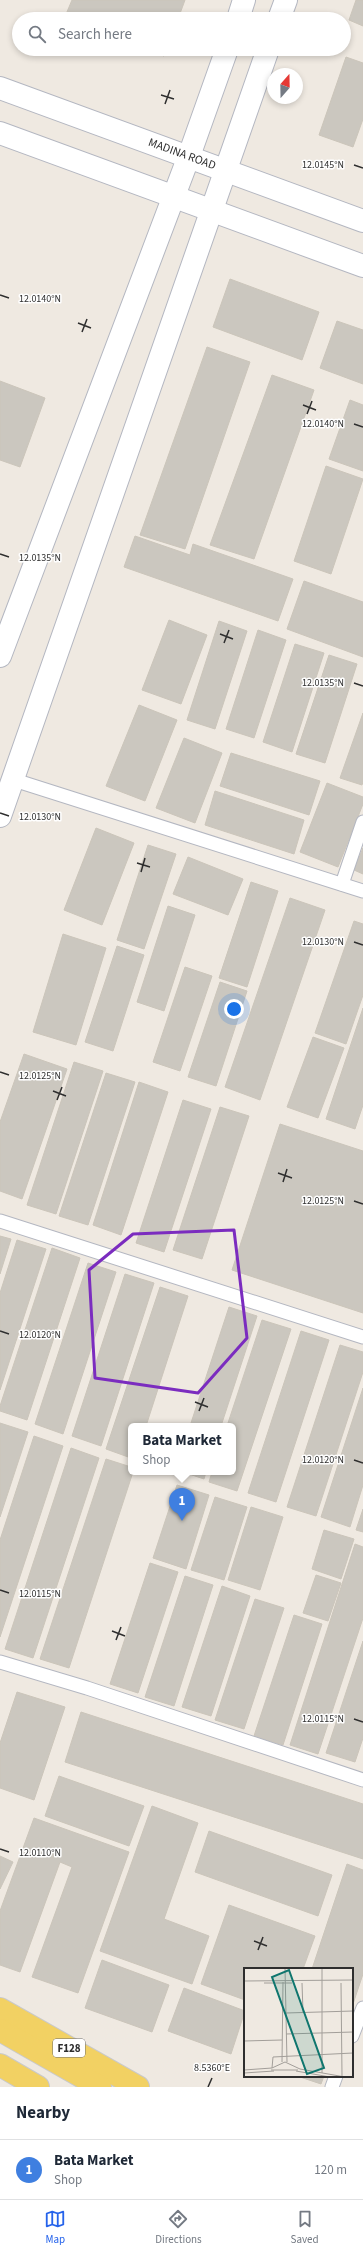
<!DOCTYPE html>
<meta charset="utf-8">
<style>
body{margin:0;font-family:"Source Sans 3",sans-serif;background:#f6f6f7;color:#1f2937}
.compass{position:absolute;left:267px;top:68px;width:36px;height:36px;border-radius:50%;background:#fff;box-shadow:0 2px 6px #0003;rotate:20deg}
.you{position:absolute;left:234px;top:1009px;width:14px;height:14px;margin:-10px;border:3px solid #fff;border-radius:50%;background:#1a73e8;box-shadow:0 0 0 6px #1a73e833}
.badge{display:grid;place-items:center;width:26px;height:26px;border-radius:50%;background:#2563eb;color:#fff;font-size:13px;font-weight:700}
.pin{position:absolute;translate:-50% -33px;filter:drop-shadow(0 1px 2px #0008)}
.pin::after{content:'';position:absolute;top:21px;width:14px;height:12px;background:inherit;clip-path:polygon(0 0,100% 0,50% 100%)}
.popup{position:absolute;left:128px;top:1423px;width:108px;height:52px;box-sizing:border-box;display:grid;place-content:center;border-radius:6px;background:#fff;filter:drop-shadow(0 1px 3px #0005);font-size:13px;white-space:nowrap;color:#747a83}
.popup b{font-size:15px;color:#1f2937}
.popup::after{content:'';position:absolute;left:50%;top:100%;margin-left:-8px;border:8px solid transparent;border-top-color:#fff}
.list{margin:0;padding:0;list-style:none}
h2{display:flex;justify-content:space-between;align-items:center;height:52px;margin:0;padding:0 16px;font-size:17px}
h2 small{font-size:13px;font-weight:400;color:#747a83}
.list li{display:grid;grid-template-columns:26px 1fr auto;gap:12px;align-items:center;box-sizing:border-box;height:60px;padding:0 16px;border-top:1px solid #e0e1e3}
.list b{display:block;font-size:15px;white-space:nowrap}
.list p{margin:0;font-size:13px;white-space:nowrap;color:#747a83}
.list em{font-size:13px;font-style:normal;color:#747a83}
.icon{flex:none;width:22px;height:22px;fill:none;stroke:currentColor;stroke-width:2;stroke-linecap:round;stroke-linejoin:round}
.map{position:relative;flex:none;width:363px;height:2087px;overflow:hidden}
.search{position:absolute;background:#fff;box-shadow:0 2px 6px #0003;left:12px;right:12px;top:12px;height:44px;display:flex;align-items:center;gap:10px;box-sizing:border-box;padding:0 14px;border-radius:22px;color:#747a83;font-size:15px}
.sheet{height:112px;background:#fff}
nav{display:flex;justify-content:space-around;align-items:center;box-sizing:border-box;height:56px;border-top:1px solid #e0e1e3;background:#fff;font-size:11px;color:#747a83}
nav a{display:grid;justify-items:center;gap:2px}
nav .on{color:#2563eb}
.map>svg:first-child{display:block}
</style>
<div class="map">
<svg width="363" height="2087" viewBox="0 0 363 2087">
<rect width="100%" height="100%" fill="#efe9e1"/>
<g fill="#cbc7bf" stroke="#cbc5ba">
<polygon points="72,0 185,0 178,19 64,19"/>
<polygon points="356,0 363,0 363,26 349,20"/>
<polygon points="145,49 167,49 164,56"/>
<polygon points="346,57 363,63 363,119 353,147 319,135"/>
<polygon points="230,279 319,312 302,360 213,327"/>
<polygon points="337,321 363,330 363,384 320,368"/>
<polygon points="207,347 250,362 185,549 140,535"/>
<polygon points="272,375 314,390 254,559 210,545"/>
<polygon points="0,381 45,398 20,467 0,460"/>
<polygon points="350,400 363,405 363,471 329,459"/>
<polygon points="326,466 363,479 331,574 294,561"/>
<polygon points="135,536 190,555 193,544 293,579 278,621 124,567"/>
<polygon points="304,581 363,602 363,657 287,629"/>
<polygon points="169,620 207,635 181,704 142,690"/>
<polygon points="219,621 247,631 215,729 187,720"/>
<polygon points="258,630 286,640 254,738 226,729"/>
<polygon points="295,644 324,653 292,752 263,742"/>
<polygon points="329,655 357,664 325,763 296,754"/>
<polygon points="139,705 177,720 145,801 106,786"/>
<polygon points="363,713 363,782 362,785 340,778"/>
<polygon points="184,738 222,753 195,823 156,808"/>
<polygon points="231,753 320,781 309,815 220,786"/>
<polygon points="327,783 363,797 363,804 338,867 300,852"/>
<polygon points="215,791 304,820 294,854 205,825"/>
<polygon points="96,828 134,843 102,925 64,910"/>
<polygon points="148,845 176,854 144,949 117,940"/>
<polygon points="363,848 363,874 354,870"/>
<polygon points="188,857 243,879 228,915 173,894"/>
<polygon points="251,882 278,891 247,987 219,978"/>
<polygon points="290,898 325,910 260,1100 225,1087"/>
<polygon points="168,906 195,915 164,1011 137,1002"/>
<polygon points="354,921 363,924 363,995 346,1044 315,1033"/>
<polygon points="63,934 106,948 76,1045 33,1032"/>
<polygon points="117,946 144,955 113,1051 85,1042"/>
<polygon points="185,967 212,976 180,1071 153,1062"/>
<polygon points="220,982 247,991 216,1086 188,1077"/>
<polygon points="363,1008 363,1105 355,1129 326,1119"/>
<polygon points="313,1037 344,1048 318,1118 287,1107"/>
<polygon points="24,1054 67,1069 22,1199 0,1191 0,1122"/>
<polygon points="74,1062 103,1071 56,1214 27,1205"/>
<polygon points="106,1073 135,1082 88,1225 59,1216"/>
<polygon points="139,1082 168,1092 121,1235 93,1225"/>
<polygon points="183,1100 211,1109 164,1252 136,1243"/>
<polygon points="220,1107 249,1116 202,1259 173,1250"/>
<polygon points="280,1124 363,1151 363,1313 232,1270"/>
<polygon points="0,1236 11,1239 0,1274"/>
<polygon points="17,1240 46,1249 0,1390 0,1293"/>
<polygon points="52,1248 80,1258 27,1420 0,1411 0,1406"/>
<polygon points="88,1263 116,1272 63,1434 35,1424"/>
<polygon points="125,1274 154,1283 101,1446 72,1436"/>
<polygon points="160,1287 188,1296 146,1426 131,1426 131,1458 106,1449"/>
<polygon points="229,1307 257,1316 221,1426 190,1426"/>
<polygon points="262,1320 291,1329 237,1491 209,1482 212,1472 233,1472 233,1426 227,1426"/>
<polygon points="301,1331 329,1340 276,1502 248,1493"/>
<polygon points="340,1345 363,1352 363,1372 316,1516 287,1507"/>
<polygon points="363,1388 363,1485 350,1527 321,1517"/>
<polygon points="0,1423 28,1432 0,1517"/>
<polygon points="34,1436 63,1446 0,1637 0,1540"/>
<polygon points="71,1448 99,1458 33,1658 5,1649"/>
<polygon points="106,1459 131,1467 131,1472 133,1472 69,1668 40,1659"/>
<polygon points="183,1472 206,1472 204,1479"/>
<polygon points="177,1485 209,1495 186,1569 153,1558"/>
<polygon points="215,1497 247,1507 224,1580 191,1570"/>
<polygon points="251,1507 283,1517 260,1590 228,1580"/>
<polygon points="363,1509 363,1532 356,1530"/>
<polygon points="324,1530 354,1539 341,1579 312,1569"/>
<polygon points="355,1544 363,1547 363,1618 318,1754 290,1745"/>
<polygon points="150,1563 178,1572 138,1693 110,1684"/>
<polygon points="316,1575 341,1583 328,1621 303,1613"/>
<polygon points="185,1576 213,1585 174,1706 145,1697"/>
<polygon points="222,1586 250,1596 211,1716 182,1707"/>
<polygon points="255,1599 284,1608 244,1729 215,1720"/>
<polygon points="294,1615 322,1624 283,1745 254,1736"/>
<polygon points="363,1641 363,1738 355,1762 326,1753"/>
<polygon points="17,1692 65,1707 34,1800 0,1788 0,1743"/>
<polygon points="81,1712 363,1804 363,1859 65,1762"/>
<polygon points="59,1776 144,1806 129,1846 45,1816"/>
<polygon points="152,1806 198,1823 164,1919 209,1936 192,1984 100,1951"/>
<polygon points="34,1818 129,1852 78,1993 32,1977 72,1867 60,1862 20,1972 0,1965 0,1911"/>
<polygon points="209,1831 332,1875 318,1916 195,1872"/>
<polygon points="0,1856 13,1862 0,1889"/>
<polygon points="347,1864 363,1870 363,1974 352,2007 352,1969 312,1969"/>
<polygon points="229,1905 315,1936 303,1969 245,1969 245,2000 201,1984"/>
<polygon points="102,1960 169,1985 152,2032 85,2008"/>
<polygon points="184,1988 245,2011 231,2054 168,2031"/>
<polygon points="297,2076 324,2076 321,2084"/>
</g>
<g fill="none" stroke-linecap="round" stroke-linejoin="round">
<g stroke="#b4b7c1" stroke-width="15">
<g id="lane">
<polyline points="11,779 363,891"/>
<polyline points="342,884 363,822"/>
<polyline points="0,1221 363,1337"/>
<polyline points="0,1662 87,1688 363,1780"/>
<polyline points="352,2036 363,2008"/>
<polyline points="332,2087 336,2076"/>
</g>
</g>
<g stroke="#b4b7c1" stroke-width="24">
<g id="secondary">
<polyline points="238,19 244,0"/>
<polyline points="279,19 286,0"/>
<polyline points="0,88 363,221"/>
<polyline points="0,133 363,266"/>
<polyline points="0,656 189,156 227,49"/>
<polyline points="0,816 268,49"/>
</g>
</g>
<g stroke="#c9c9c9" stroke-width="24">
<g id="primary">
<polyline points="0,2009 138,2087"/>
<polyline points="0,2030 100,2087"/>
<polyline points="0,2065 38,2087"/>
</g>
</g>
<use href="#lane" stroke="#fff" stroke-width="13"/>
<use href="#secondary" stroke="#fff" stroke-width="22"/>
<use href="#primary" stroke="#f2d163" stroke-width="22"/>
</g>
<path fill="none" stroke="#7b2cbf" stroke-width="3" stroke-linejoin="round" d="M234,1230l13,108 -49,55 -103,-15 -6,-108 44,-36z"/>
<path fill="none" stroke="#2e2e2e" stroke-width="1.5" d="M161,95l13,4M165,104l5,-14M354,165l9,3M0,295l9,3M78,323l13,5M82,332l5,-13M303,405l13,5M307,414l5,-13M354,424l9,3M0,554l9,3M220,634l13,5M224,643l5,-13M354,683l9,3M0,813l9,3M137,863l13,4M141,872l4,-14M354,942l9,3M0,1072l9,3M53,1091l13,5M57,1100l5,-13M278,1173l14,5M283,1182l4,-13M354,1201l9,3M0,1331l9,3M195,1402l13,5M199,1411l5,-13M354,1460l9,3M0,1590l9,3M112,1631l13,5M116,1640l5,-13M354,1719l9,3M0,1849l9,3M254,1941l13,5M258,1950l5,-13M208,2087l4,-9"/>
<g text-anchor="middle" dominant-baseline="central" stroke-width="3" stroke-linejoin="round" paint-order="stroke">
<rect fill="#fff" stroke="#6d6d6d" stroke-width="1" x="53" y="2039" width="32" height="18" rx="3"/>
<g font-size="11" font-weight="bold" fill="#2e2e2e">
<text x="69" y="2048">F128</text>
</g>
<g font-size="12" fill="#2e2e2e" stroke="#fff">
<text transform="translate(182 154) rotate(20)">MADINA ROAD</text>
</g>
</g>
<g transform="translate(244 1968)">
<rect width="109" height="109" fill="#efe9e1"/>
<path fill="none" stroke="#a29e99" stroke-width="1" d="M41,0l2,94M78,0v105M0,13l109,-1M20,15h28M58,15l1,29M97,15l1,93M42,45l67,-2M42,66l67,-2M0,73l38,-1M38,94l1,-80M28,100l1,-11 80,-4M0,102l28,-2 13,-6 15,7 45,8M27,102h27M52,103l34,6M0,105l30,-2"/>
<path fill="#0f766e" fill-opacity="0.15" stroke="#0f766e" stroke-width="2" d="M45,2l35,98 -17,6 -35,-97z"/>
<rect width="109" height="109" fill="none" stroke="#2e2e2e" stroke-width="2"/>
</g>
<g font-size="10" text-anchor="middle" fill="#2e2e2e" stroke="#fff" stroke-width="3" stroke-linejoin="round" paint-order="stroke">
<text x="323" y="168">12.0145°N</text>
<text x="40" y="302">12.0140°N</text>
<text x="323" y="427">12.0140°N</text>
<text x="40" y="561">12.0135°N</text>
<text x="323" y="686">12.0135°N</text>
<text x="40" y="820">12.0130°N</text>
<text x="323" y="945">12.0130°N</text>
<text x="40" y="1079">12.0125°N</text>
<text x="323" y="1204">12.0125°N</text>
<text x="40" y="1338">12.0120°N</text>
<text x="323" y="1463">12.0120°N</text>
<text x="40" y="1597">12.0115°N</text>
<text x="323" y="1722">12.0115°N</text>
<text x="40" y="1856">12.0110°N</text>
<text x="212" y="2071">8.5360°E</text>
</g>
</svg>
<svg class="compass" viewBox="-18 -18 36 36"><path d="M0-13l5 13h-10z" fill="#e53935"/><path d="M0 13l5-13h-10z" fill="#747a83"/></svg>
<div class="you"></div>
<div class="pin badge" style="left:182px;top:1521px;background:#3f7fe0">1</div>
<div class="popup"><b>Bata Market</b>Shop</div>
<div class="search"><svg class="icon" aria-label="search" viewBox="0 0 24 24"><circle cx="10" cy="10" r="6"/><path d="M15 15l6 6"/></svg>Search here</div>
</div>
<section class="sheet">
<h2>Nearby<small></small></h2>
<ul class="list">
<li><span class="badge" style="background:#3f7fe0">1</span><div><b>Bata Market</b><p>Shop</p></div><em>120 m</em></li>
</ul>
</section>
<nav>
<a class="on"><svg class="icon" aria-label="map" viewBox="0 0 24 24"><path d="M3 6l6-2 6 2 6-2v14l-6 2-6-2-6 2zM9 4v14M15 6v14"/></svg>Map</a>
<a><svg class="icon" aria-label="directions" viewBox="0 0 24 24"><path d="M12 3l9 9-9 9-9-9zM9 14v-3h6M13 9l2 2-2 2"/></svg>Directions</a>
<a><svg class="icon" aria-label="saved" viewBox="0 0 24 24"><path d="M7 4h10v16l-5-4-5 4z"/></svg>Saved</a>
</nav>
